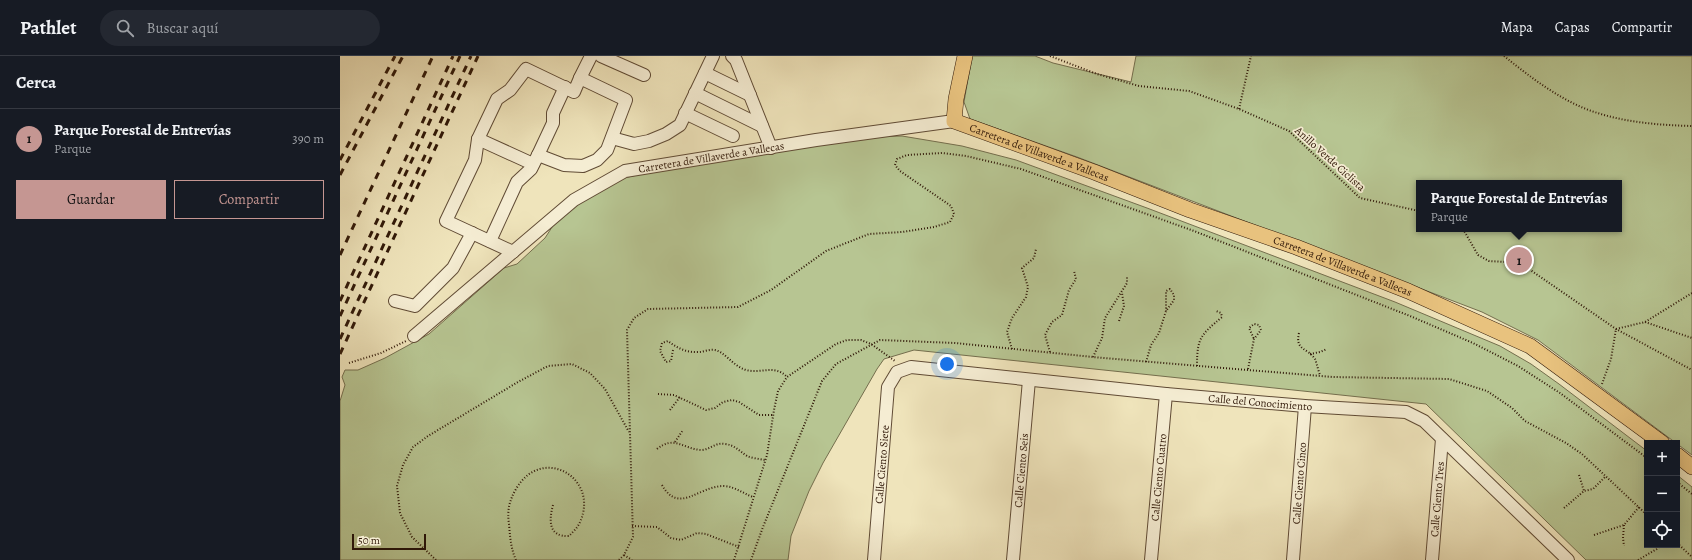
<!DOCTYPE html>
<html lang="es">
<meta charset="utf-8">
<style>
body{margin:0;font-family:Alegreya,serif;background:#242831;color:#f1f3f6}
.controls{position:absolute;right:12px;bottom:12px;display:grid;overflow:hidden;border-radius:0px;box-shadow:0 4px 16px #0002}
.controls button{width:36px;height:36px;display:grid;place-items:center;padding:0;border:0;border-bottom:1px solid #363941;background:#171b24;color:#f1f3f6;font:20px sans-serif}
.scale{position:absolute;left:12px;bottom:10px;width:74px;box-sizing:border-box;padding-left:4px;border:2px solid #301808;border-top:0;font-size:11px;line-height:14px;white-space:nowrap;color:#301808;-webkit-text-stroke:3px #f5edd3;paint-order:stroke}
.you{position:absolute;left:607px;top:308px;width:14px;height:14px;margin:-10px;border:3px solid #fff;border-radius:50%;background:#1a73e8;box-shadow:0 0 0 6px #1a73e833}
.badge{display:grid;place-items:center;width:26px;height:26px;border-radius:50%;background:#c59692;color:#111;font-size:13px;font-weight:700}
.pin{position:absolute;translate:-50% -50%;border:2px solid #fff;box-shadow:0 1px 4px #0006}
.popup{position:absolute;left:1076px;top:124px;width:206px;height:52px;box-sizing:border-box;display:grid;place-content:center;border-radius:0px;background:#171b24;filter:drop-shadow(0 1px 3px #0005);font-size:13px;white-space:nowrap;color:#9ea1a6}
.popup b{font-size:15px;color:#f1f3f6}
.popup::after{content:'';position:absolute;left:50%;top:100%;margin-left:-8px;border:8px solid transparent;border-top-color:#171b24}
.list{margin:0;padding:0;list-style:none}
h2{display:flex;justify-content:space-between;align-items:center;height:52px;margin:0;padding:0 16px;font-size:17px}
h2 small{font-size:13px;font-weight:400;color:#9ea1a6}
.list li{display:grid;grid-template-columns:26px 1fr auto;gap:12px;align-items:center;box-sizing:border-box;height:60px;padding:0 16px;border-top:1px solid #363941}
.list b{display:block;font-size:15px;white-space:nowrap}
.list p{margin:0;font-size:13px;white-space:nowrap;color:#9ea1a6}
.list em{font-size:13px;font-style:normal;color:#9ea1a6}
.actions{display:flex;gap:8px;padding:12px 16px}
.actions a{flex:1;padding:9px 0;border:1px solid #c59692;border-radius:0px;text-align:center;font-size:14px;color:#c59692}
.actions .main{background:#c59692;color:#111}
.icon{flex:none;width:22px;height:22px;fill:none;stroke:currentColor;stroke-width:2;stroke-linecap:round;stroke-linejoin:round}
.map{position:relative;flex:none;width:1352px;height:504px;overflow:hidden}
header{display:flex;align-items:center;gap:24px;box-sizing:border-box;height:56px;padding:0 20px;background:#171b24;border-bottom:1px solid #363941}
header strong{font-size:19px}
nav{display:flex;gap:22px;margin-inline-start:auto;font-size:14px}
.search{width:280px;height:36px;background:#242831;display:flex;align-items:center;gap:10px;box-sizing:border-box;padding:0 14px;border-radius:22px;color:#9ea1a6;font-size:15px}
main{display:flex}
aside{flex:1;background:#171b24}
.map>svg:first-child{display:block}
</style>
<header>
<strong>Pathlet</strong>
<div class="search"><svg class="icon" aria-label="search" viewBox="0 0 24 24"><circle cx="10" cy="10" r="6"/><path d="M15 15l6 6"/></svg>Buscar aquí</div>
<nav><a>Mapa</a><a>Capas</a><a>Compartir</a></nav>
</header>
<main>
<aside>
<h2>Cerca<small></small></h2>
<ul class="list">
<li><span class="badge">1</span><div><b>Parque Forestal de Entrevías</b><p>Parque</p></div><em>390 m</em></li>
</ul>
<div class="actions"><a class="main">Guardar</a><a>Compartir</a></div>
</aside>
<div class="map">
<svg width="1352" height="504" viewBox="0 0 1352 504">
<rect width="100%" height="100%" fill="#efe4bb"/>
<filter id="stains"><feTurbulence type="fractalNoise" baseFrequency=".005" numOctaves="4"/><feColorMatrix values="0 0 0 0 .2 0 0 0 0 .09 0 0 0 0 .02 0 0 0 .5 -.17"/></filter>
<radialGradient id="worn" r=".72"><stop offset=".6" stop-color="#630" stop-opacity="0"/><stop offset="1" stop-color="#630" stop-opacity=".3"/></radialGradient>
<g fill="#b7c592" stroke="#746e4d" fill-rule="evenodd">
<path d="M632,0h63l18,7 78,19 5,-26h556v399l-154,-115 -56,-28 -405,-155 -107,-38 -6,-17zM1079,127h200v46h-200z"/>
<polygon points="562,80 622,90 676,104 807,152 1055,246 1160,290 1191,308 1219,328 1307,395 1307,489 1337,489 1337,419 1352,431 1352,504 1246,504 1086,348 574,294 544,303 537,313 483,407 469,435 451,480 448,504 0,504 0,345 5,329 2,321 5,314 18,314 45,302 89,278 164,212 177,208 205,182 216,165 253,137 284,122 314,115 532,81"/>
</g>
<g fill="none" stroke-linecap="round" stroke-linejoin="round">
<g stroke="#604b35" stroke-width="14">
<g id="minor">
<polyline points="261,0 304,19"/>
<polyline points="392,0 396,4 431,92"/>
<polyline points="365,17 410,39"/>
<polyline points="240,22 251,0"/>
<polyline points="355,37 422,70"/>
<polyline points="345,57 393,80"/>
<polyline points="272,82 294,88 309,85 326,78 340,69 373,0"/>
<polyline points="138,83 193,108"/>
<polyline points="150,185 177,126 191,113 198,99 213,67 213,57 225,31"/>
<polyline points="173,196 106,165 135,104 138,83 157,43 170,34 186,13 234,36 240,22 286,44 267,94 257,104 243,110 224,109 198,99"/>
<polyline points="55,245 75,250 113,212 132,177"/>
<path id="s1" d="M74,280l160,-136 51,-29 191,-31 138,-19"/>
<path id="s2" d="M534,504l14,-173 9,-15 14,-5 255,27 139,12 101,6 18,9 144,139"/>
<path id="s3" d="M673,504l16,-180"/>
<path id="s4" d="M811,504l15,-166"/>
<path id="s5" d="M953,504l12,-154"/>
<path id="s6" d="M1092,504l10,-121"/>
</g>
</g>
<g stroke="#301808" stroke-width="16">
<g id="major">
<path id="s7" d="M625,0l-9,43 -2,22 140,51 96,38 106,37 112,44 122,55 132,97"/>
<polyline points="1337,399 1352,411"/>
</g>
</g>
<g stroke="#301808" stroke-width="2" stroke-dasharray="1 2" stroke-linecap="butt">
<polyline points="710,0 757,18 799,30 849,35 899,53 949,75 1020,142 1079,155"/>
<path d="M1164,0c25,20 52,41 82,53 34,13 70,16 106,17"/>
<polyline points="899,53 911,0"/>
<polyline points="1123,173 1138,199 1149,205 1166,206 1186,211 1276,273 1352,314"/>
<polyline points="779,265 784,250 782,237"/>
<polyline points="1305,266 1352,282"/>
<path d="M959,277c-4,18 8,14 16,26 2,5 3,11 5,16"/>
<polyline points="672,293 667,276 672,262 686,241 688,231 682,212 694,202 696,193"/>
<path d="M333,294l-2,11 -5,1 -6,-11 2,-8 6,-2c9,7 19,12 31,11 5,0 10,-3 16,-2 10,2 18,16 31,20 15,4 29,-6 41,7"/>
<polyline points="710,296 705,279 712,266 722,259 729,234 736,223 734,215"/>
<polyline points="970,298 980,296 987,293"/>
<polyline points="753,301 762,282 765,262 787,227 787,221"/>
<polyline points="806,306 811,289 819,277 826,255 834,244 834,239 830,233 826,235 826,255"/>
<polyline points="9,307 41,297 66,285"/>
<path d="M857,310c0,-29 4,-31 25,-49l-1,-4 -5,-2"/>
<polyline points="908,313 914,283 921,274 919,269 914,268 909,272 914,283"/>
<polyline points="1262,328 1271,303 1276,273 1305,266 1352,237"/>
<polyline points="318,338 334,339 366,354 375,352 383,346 392,344 399,346 419,359 433,359"/>
<polyline points="330,354 340,341"/>
<polyline points="335,386 343,374"/>
<path d="M317,393c17,-14 27,0 44,1 9,0 14,-8 24,-6 10,1 14,7 22,12 5,2 12,3 18,4"/>
<polyline points="1239,419 1244,435"/>
<polyline points="1337,426 1352,438"/>
<path d="M322,429c17,30 36,1 62,1 12,1 18,7 29,11"/>
<polyline points="1224,452 1244,435 1253,433 1266,420"/>
<polyline points="1284,469 1283,482 1284,490"/>
<polyline points="292,470 317,471 331,482 341,484 357,477 366,478 399,491"/>
<polyline points="1254,479 1284,469 1299,451"/>
<polyline points="1337,487 1352,501"/>
<polyline points="284,499 292,504"/>
<polyline points="96,504 72,481 60,457 57,430 63,409 73,391 88,380 178,326 208,310 232,308 250,317 265,333 289,376"/>
<path d="M176,504c-5,-11 -6,-23 -7,-36 -2,-13 0,-23 7,-35 26,-45 84,-11 64,33 -2,5 -7,10 -11,14 -21,1 -20,-16 -16,-31"/>
<polyline points="279,504 284,499 293,481 287,274 294,262 308,253 398,251 431,234 486,195 529,178 562,176 594,171 610,166 614,158 611,150 560,115 555,109 557,103 567,99 602,97 626,100 681,113 854,175 1070,260 1133,287 1178,310 1220,337 1307,402"/>
<polyline points="394,504 427,399 434,354 438,335 447,321 496,288 507,284 521,284 531,288 555,305"/>
<polyline points="411,504 423,471 482,325 496,308 540,284 615,287 763,302 993,321 1109,323 1147,335 1172,352 1185,365 1226,387 1242,398 1307,459"/>
<polyline points="1298,504 1317,493 1321,489"/>
</g>
<use href="#minor" stroke="#f5edd3" stroke-width="12"/>
<use href="#major" stroke="#e8c27e" stroke-width="15"/>
<g stroke="#301808" stroke-width="3" stroke-dasharray="7 7" stroke-linecap="butt">
<polyline points="0,104 55,0"/>
<polyline points="0,119 63,0"/>
<polyline points="0,199 93,0"/>
<polyline points="0,245 113,0"/>
<polyline points="0,260 120,0"/>
<polyline points="0,283 131,0"/>
<polyline points="0,298 138,0"/>
</g>
</g>
<g text-anchor="middle" dominant-baseline="central" stroke-width="3.5" stroke-linejoin="round" paint-order="stroke">
<g font-size="11" fill="#301808" stroke="#f5edd3">
<text stroke="none"><textPath href="#s7" startOffset="157">Carretera de Villaverde a Vallecas</textPath></text>
<text stroke="none"><textPath href="#s1" startOffset="356">Carretera de Villaverde a Vallecas</textPath></text>
<text transform="translate(990 103) rotate(42)">Anillo Verde Ciclista</text>
<text stroke="none"><textPath href="#s7" startOffset="481">Carretera de Villaverde a Vallecas</textPath></text>
<text stroke="none"><textPath href="#s2" startOffset="557">Calle del Conocimiento</textPath></text>
<text stroke="none"><textPath href="#s2" startOffset="96">Calle Ciento Siete</textPath></text>
<text stroke="none"><textPath href="#s3" startOffset="90">Calle Ciento Seis</textPath></text>
<text stroke="none"><textPath href="#s4" startOffset="83">Calle Ciento Cuatro</textPath></text>
<text stroke="none"><textPath href="#s5" startOffset="77">Calle Ciento Cinco</textPath></text>
<text stroke="none"><textPath href="#s6" startOffset="61">Calle Ciento Tres</textPath></text>
</g>
</g>
<rect width="100%" height="100%" filter="url(#stains)"/>
<rect width="100%" height="100%" fill="url(#worn)"/>
</svg>
<div class="controls">
<button>+</button>
<button>−</button>
<button><svg class="icon" aria-label="locate" viewBox="0 0 24 24"><circle cx="12" cy="12" r="6"/><path d="M12 2v4M12 18v4M2 12h4M18 12h4"/></svg></button>
</div>
<div class="scale">50 m</div>
<div class="you"></div>
<div class="pin badge" style="left:1179px;top:204px">1</div>
<div class="popup"><b>Parque Forestal de Entrevías</b>Parque</div>
</div>
</main>
